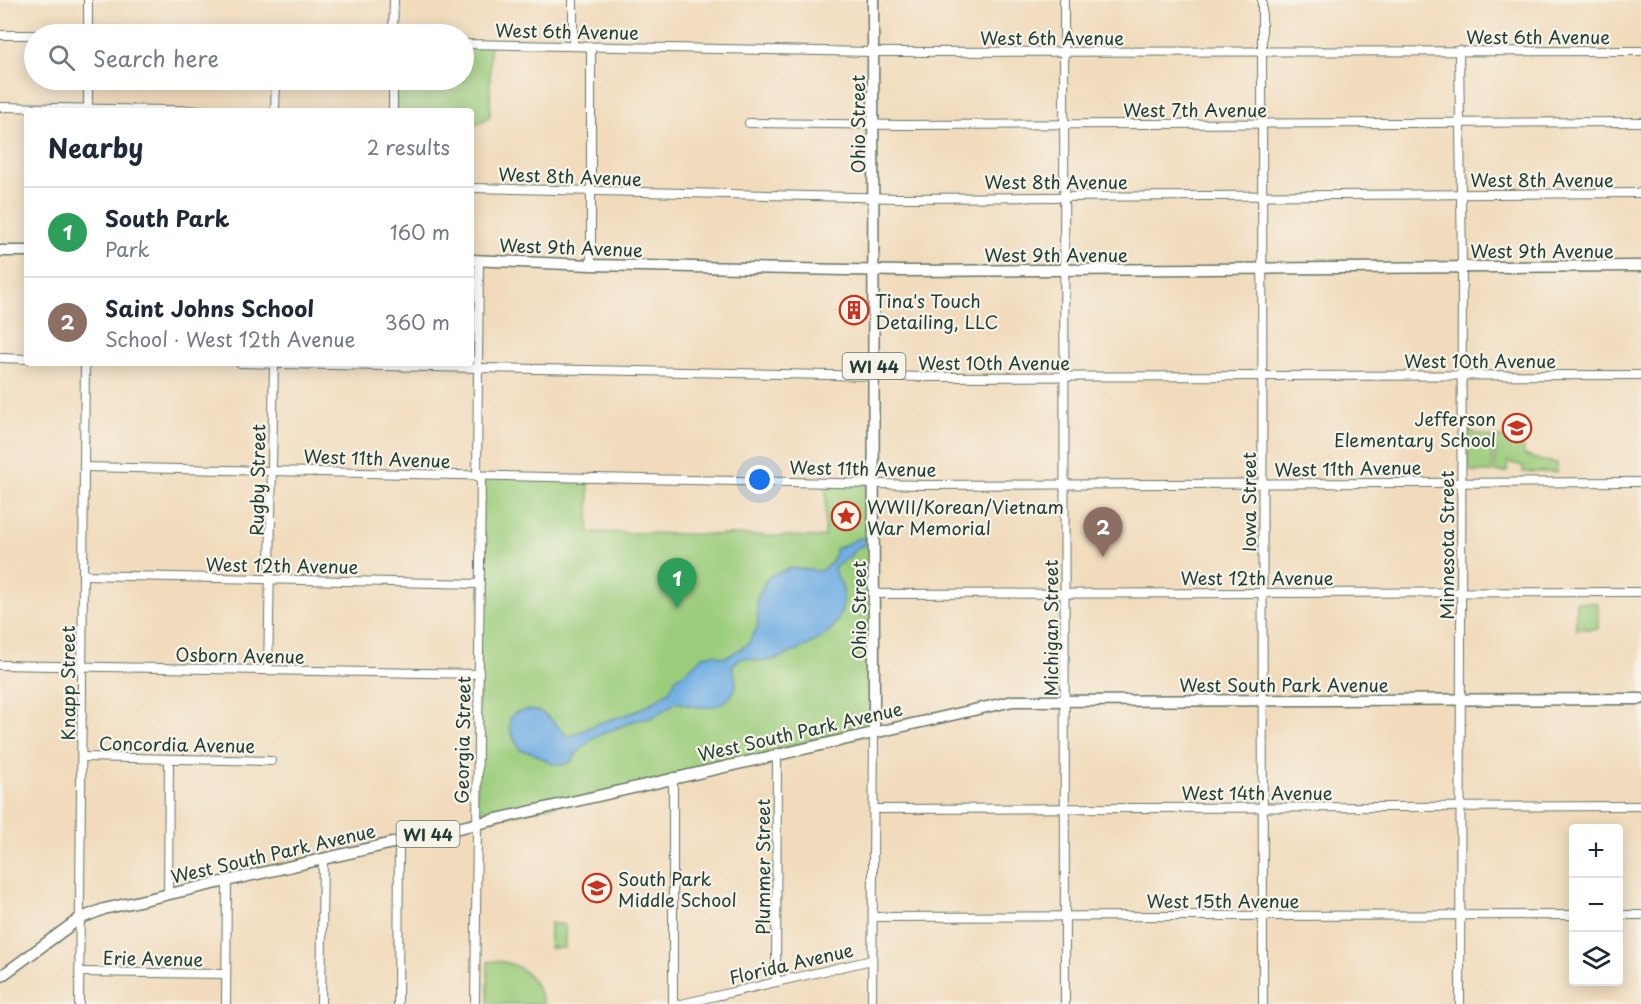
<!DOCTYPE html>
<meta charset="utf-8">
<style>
body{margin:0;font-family:"Playpen Sans",sans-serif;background:#f6f6f7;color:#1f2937}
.controls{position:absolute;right:18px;bottom:18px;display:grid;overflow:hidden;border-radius:6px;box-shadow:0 3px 15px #0003}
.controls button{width:54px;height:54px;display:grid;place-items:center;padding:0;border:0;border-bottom:2px solid #e0e1e3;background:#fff;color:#1f2937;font:30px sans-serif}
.you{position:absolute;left:760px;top:480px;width:21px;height:21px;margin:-15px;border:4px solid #fff;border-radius:50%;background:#1a73e8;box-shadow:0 0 0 9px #1a73e833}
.badge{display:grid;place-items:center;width:39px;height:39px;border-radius:50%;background:#d93025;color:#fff;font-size:20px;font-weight:700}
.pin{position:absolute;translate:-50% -50px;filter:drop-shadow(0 2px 3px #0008)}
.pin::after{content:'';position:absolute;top:32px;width:21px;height:18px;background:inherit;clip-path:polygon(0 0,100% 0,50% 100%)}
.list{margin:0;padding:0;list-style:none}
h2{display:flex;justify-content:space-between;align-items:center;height:78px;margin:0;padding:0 24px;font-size:26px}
h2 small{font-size:20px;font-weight:400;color:#747a83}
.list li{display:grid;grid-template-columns:39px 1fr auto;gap:18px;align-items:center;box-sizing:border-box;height:90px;padding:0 24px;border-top:2px solid #e0e1e3}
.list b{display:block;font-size:22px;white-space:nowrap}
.list p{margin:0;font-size:20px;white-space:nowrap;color:#747a83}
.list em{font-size:20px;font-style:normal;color:#747a83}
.icon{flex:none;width:33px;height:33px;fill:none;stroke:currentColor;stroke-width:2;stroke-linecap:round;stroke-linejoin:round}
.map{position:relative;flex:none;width:1641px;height:1004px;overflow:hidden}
.search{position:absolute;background:#fff;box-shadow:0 3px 15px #0003;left:24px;top:24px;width:450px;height:66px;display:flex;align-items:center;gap:15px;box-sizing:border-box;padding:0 21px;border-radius:33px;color:#747a83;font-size:22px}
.panel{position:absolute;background:#fff;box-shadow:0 3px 15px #0003;left:24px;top:108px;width:450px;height:258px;border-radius:6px}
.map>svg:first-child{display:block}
</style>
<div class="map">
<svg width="1641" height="1004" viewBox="0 0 1641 1004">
<rect width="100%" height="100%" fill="#f7f3e8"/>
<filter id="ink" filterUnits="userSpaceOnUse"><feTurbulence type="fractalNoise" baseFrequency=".0167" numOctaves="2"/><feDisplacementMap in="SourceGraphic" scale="12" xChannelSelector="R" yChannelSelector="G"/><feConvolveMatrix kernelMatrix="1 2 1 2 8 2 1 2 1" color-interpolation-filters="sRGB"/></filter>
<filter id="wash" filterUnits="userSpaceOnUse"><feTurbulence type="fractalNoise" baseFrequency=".008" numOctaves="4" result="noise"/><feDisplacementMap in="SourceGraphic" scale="24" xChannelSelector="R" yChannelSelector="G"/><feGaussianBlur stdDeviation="1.35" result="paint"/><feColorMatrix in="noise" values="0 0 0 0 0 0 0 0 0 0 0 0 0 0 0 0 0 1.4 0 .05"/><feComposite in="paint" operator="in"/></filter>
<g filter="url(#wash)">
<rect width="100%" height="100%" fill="#f1dbbc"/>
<g fill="#9ccd7d" stroke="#5e8558" stroke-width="1.5">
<polygon points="464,44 490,45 490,116 471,128 471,111 393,111 393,80 464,80"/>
<polygon points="1469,428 1474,433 1492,437 1492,472 1473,472 1468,468"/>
<polygon points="1495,437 1523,437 1524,455 1542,461 1557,463 1557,472 1523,472 1523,466 1508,462 1507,472 1495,472"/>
<polygon points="482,477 589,478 589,532 825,537 826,483 874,484 874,732 476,823"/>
<polygon points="1576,602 1598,603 1598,629 1576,629"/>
<polygon points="550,923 565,925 565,948 550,948"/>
<path d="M496,961c27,2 40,18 48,43h-56v-42z"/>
</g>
<path fill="#72afe4" stroke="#48768c" stroke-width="1.5" d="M859,538l6,1v6l-8,3 -10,11h-3l-1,3 -7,3 -2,5c2,6 6,11 8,16 2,8 1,16 0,23 -6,23 -23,31 -42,40 -12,5 -22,11 -35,12 -16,2 -19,-11 -33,5 1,6 4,12 4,18 -2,17 -21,25 -36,23 -8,0 -16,-3 -23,-5l-26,16 -14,2 -43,17 -17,16 -5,8 -8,4 -11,-1 -22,-12 -11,-2c-6,-11 -21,-35 1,-39 6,-2 13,-1 19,1 10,4 20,18 29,25l30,-14 36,-11 16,-9 18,-12 7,-13 18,-13 9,-9 12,-2 7,3 7,-1 19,-12 10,-18 -1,-27 9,-19 6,-5 19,-7 29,3 12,-9 4,-13z"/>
</g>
<g filter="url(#ink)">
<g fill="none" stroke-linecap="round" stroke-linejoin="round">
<g stroke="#687464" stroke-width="10">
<g id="minor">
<polyline points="88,0 88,34"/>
<polyline points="573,0 573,46"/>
<polyline points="1064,0 1065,1004"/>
<polyline points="1262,0 1263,1004"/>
<polyline points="393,34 394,0"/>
<polyline points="0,35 34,35"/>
<polyline points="464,44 873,52 1641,51"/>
<polyline points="591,47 591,265"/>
<polyline points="1459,50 1462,267 1460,1004"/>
<polyline points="0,107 221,111"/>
<polyline points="88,111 88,80"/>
<polyline points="275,111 276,80"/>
<polyline points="393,111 393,80"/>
<polyline points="749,123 903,125 1641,122"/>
<polyline points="471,188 898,198 1641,193"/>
<polyline points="0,358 27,359"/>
<polyline points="240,363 925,377 1641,375"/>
<polyline points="84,467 925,485 1641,482"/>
<polyline points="477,476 479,260"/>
<polyline points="83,575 480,584"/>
<polyline points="874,594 1641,592"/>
<polyline points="0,665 479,674"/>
<polyline points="268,670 274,363"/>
<polyline points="82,757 271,761"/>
<polyline points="673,777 673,1004"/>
<polyline points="874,809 1641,806"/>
<polyline points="168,894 169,760"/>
<polyline points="1618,915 1641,915"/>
<polyline points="873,917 1574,915"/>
<polyline points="80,972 226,974"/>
<polyline points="776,981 777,753"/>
<polyline points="79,1004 85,363"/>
<polyline points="226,1004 227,880"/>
<polyline points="321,1004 323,858"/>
<polyline points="398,1004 399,841"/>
<polyline points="475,1004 481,476"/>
<polyline points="681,1004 872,960"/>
<polyline points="872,1004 874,731"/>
</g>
</g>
<g stroke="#687464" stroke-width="13">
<g id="major">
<polyline points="873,0 874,731"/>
<polyline points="0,251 27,251"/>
<polyline points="471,260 591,265 901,271 1641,266"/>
<polyline points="0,977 79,919 104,909 1013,701 1641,699"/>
</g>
</g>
<use href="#minor" stroke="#fff" stroke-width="8"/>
<use href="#major" stroke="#fff" stroke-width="10"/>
</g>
</g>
<defs>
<g id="building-ring" transform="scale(1.5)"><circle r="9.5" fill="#f7f3e8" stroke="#c8321e" stroke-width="1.5"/><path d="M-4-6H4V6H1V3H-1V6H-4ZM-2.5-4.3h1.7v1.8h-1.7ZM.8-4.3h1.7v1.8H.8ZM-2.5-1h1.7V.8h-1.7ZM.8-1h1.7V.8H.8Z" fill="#c8321e"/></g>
<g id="school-ring" transform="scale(1.5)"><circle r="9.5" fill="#f7f3e8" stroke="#c8321e" stroke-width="1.5"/><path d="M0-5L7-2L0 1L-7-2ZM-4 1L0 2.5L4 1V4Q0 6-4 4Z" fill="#c8321e"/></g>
<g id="sight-ring" transform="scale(1.5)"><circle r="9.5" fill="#f7f3e8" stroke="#c8321e" stroke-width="1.5"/><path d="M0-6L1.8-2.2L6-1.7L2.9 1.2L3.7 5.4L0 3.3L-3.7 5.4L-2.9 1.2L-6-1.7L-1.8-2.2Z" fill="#c8321e"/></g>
</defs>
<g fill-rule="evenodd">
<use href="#building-ring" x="854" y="310"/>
<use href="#school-ring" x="1517" y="428"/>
<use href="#sight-ring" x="846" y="516"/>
<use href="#school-ring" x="597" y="888"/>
</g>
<g text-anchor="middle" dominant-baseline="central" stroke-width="4.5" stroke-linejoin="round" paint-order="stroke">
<g fill="#f7f3e8" stroke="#60746a" stroke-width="1.5">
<rect x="842.5" y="353" width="63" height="26" rx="4.5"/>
<rect x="396.5" y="821" width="63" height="26" rx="4.5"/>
</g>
<g font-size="16" font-weight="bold" fill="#1f3d34">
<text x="874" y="366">WI 44</text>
<text x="428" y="834">WI 44</text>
</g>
<g font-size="18" fill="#1f3d34" stroke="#f7f3e8">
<text transform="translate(567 31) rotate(1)">West 6th Avenue</text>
<text x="1538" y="36">West 6th Avenue</text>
<text x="1052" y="37">West 6th Avenue</text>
<text x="1195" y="109">West 7th Avenue</text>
<text transform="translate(857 124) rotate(-90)">Ohio Street</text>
<text transform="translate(570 176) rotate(2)">West 8th Avenue</text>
<text x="1542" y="179">West 8th Avenue</text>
<text x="1056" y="181">West 8th Avenue</text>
<text transform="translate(571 247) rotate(2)">West 9th Avenue</text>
<text x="1542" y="250">West 9th Avenue</text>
<text x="1056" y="254">West 9th Avenue</text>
<text x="1480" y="360">West 10th Avenue</text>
<text x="994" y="362">West 10th Avenue</text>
<text transform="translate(377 458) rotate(2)">West 11th Avenue</text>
<text transform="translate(863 468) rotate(1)">West 11th Avenue</text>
<text transform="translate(1348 468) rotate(-1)">West 11th Avenue</text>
<text transform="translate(257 480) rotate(-89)">Rugby Street</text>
<text transform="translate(1248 502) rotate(-90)">Iowa Street</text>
<text transform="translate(1446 545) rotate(-90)">Minnesota Street</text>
<text transform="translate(282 565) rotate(1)">West 12th Avenue</text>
<text x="1257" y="577">West 12th Avenue</text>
<text transform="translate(858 610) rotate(-90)">Ohio Street</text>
<text transform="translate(1050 628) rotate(-90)">Michigan Street</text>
<text transform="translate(240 655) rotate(1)">Osborn Avenue</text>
<text transform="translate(67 683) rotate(-90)">Knapp Street</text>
<text x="1284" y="684">West South Park Avenue</text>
<text transform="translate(800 731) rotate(-13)">West South Park Avenue</text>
<text transform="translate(462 740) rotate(-89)">Georgia Street</text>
<text transform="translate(177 744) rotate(1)">Concordia Avenue</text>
<text x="1257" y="792">West 14th Avenue</text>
<text transform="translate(273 853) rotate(-13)">West South Park Avenue</text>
<text transform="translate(762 867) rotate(-90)">Plummer Street</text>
<text x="1223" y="900">West 15th Avenue</text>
<text transform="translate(153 958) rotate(1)">Erie Avenue</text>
<text transform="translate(791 963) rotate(-13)">Florida Avenue</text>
</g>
<g font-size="18" fill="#1f3d34" stroke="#f7f3e8" text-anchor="start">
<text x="875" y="300">Tina's Touch<tspan x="875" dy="21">Detailing, LLC</tspan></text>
<text x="1496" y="418" text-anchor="end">Jefferson<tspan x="1496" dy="21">Elementary School</tspan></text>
<text x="867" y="506">WWII/Korean/Vietnam<tspan x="867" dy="21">War Memorial</tspan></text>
<text x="618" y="878">South Park<tspan x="618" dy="21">Middle School</tspan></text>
</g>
</g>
</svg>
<div class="controls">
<button>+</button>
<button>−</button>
<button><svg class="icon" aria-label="layers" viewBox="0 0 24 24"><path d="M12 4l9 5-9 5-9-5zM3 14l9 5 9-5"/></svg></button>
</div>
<div class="you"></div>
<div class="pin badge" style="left:677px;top:608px;background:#2e9e5b">1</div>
<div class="pin badge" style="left:1103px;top:557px;background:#8d6e63">2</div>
<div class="search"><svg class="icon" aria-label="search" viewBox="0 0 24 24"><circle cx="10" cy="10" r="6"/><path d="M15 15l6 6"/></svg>Search here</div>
<section class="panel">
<h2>Nearby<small>2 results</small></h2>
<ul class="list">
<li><span class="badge" style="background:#2e9e5b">1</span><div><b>South Park</b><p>Park</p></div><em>160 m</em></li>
<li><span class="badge" style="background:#8d6e63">2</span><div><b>Saint Johns School</b><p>School · West 12th Avenue</p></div><em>360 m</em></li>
</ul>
</section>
</div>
